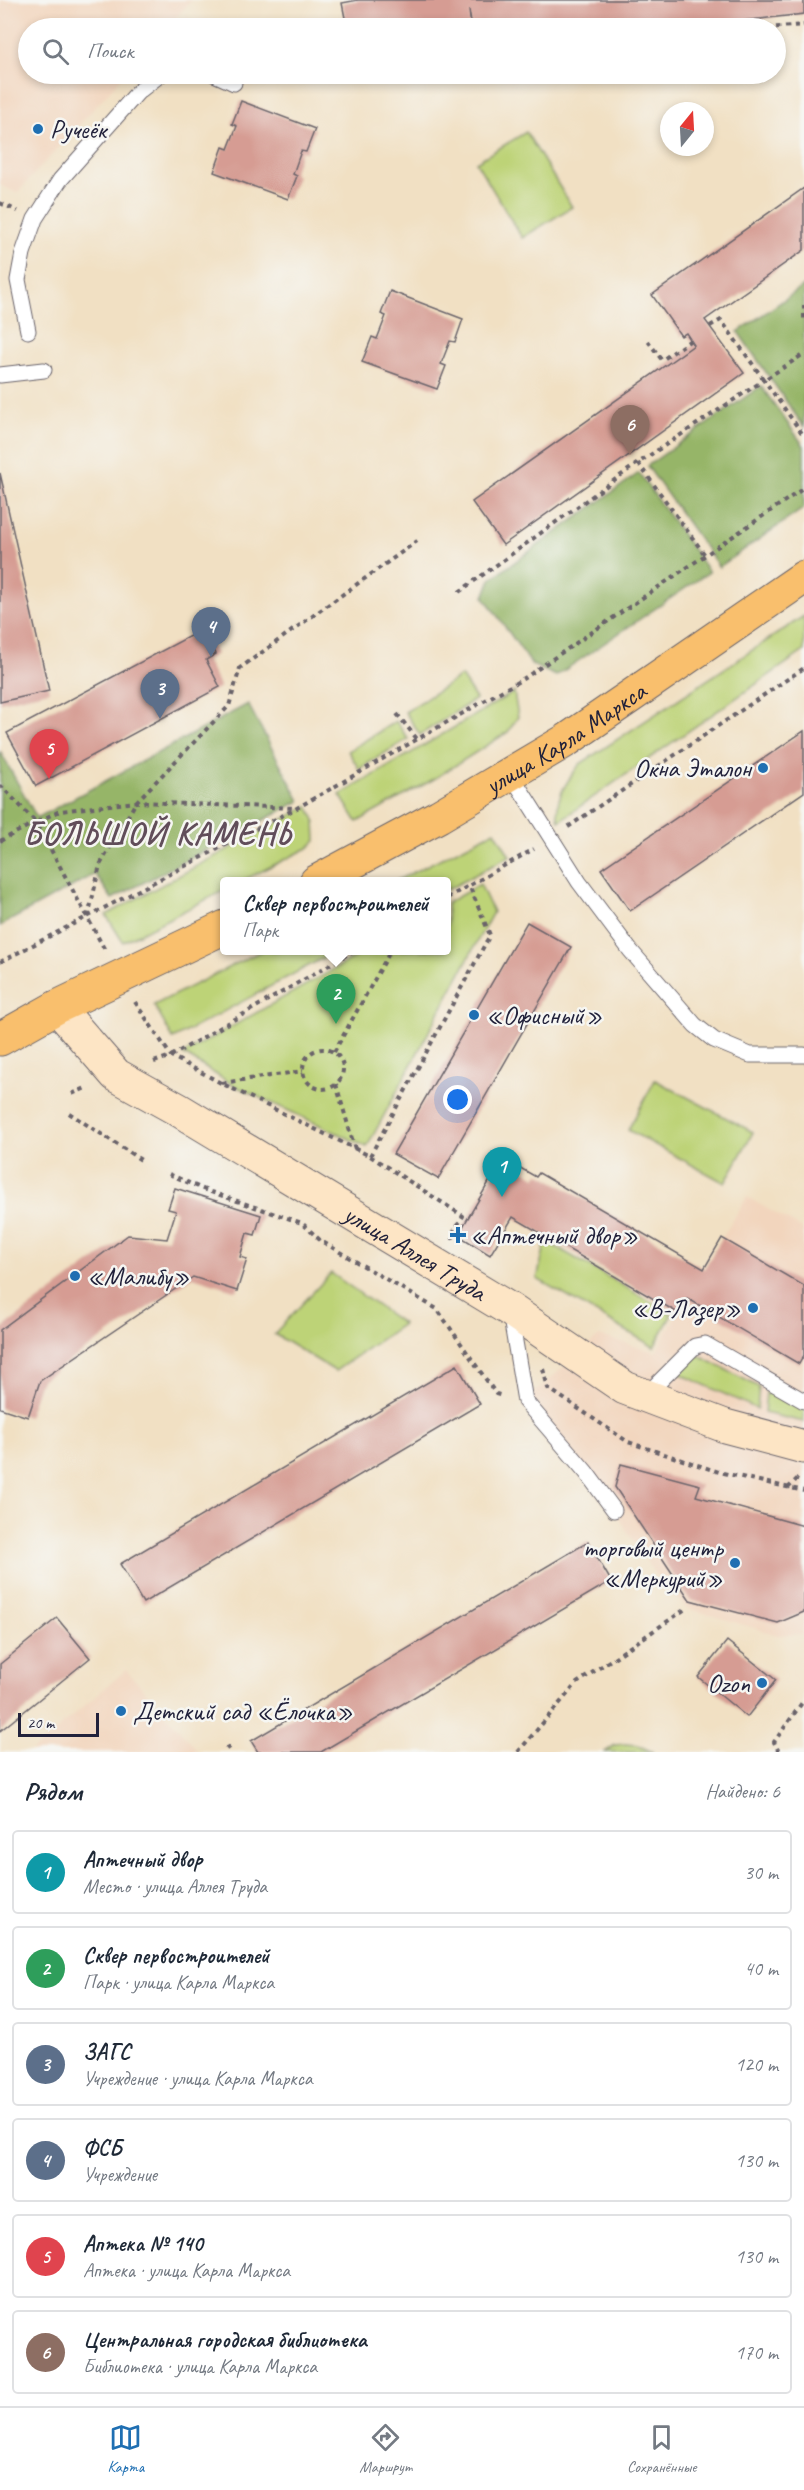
<!DOCTYPE html>
<html lang="ru">
<meta charset="utf-8">
<style>
body{margin:0;font-family:Caveat,sans-serif;background:#f2f2f3;color:#1f2937}
.compass{position:absolute;left:660px;top:102px;width:54px;height:54px;border-radius:50%;background:#fff;box-shadow:0 3px 9px #0003;rotate:18deg}
.scale{position:absolute;left:18px;bottom:15px;width:81px;box-sizing:border-box;padding-left:6px;border:3px solid #22223b;border-top:0;font-size:16px;line-height:21px;white-space:nowrap;color:#22223b;-webkit-text-stroke:4px #f6f6f2;paint-order:stroke}
.you{position:absolute;left:458px;top:1100px;width:21px;height:21px;margin:-15px;border:4px solid #fff;border-radius:50%;background:#1a73e8;box-shadow:0 0 0 9px #1a73e833}
.badge{display:grid;place-items:center;width:39px;height:39px;border-radius:50%;background:#1f6fb2;color:#fff;font-size:20px;font-weight:700}
.pin{position:absolute;translate:-50% -50px;filter:drop-shadow(0 2px 3px #0008)}
.pin::after{content:'';position:absolute;top:32px;width:21px;height:18px;background:inherit;clip-path:polygon(0 0,100% 0,50% 100%)}
.popup{position:absolute;left:220px;top:877px;width:231px;height:78px;box-sizing:border-box;display:grid;place-content:center;border-radius:6px;background:#fff;filter:drop-shadow(0 2px 4px #0005);font-size:20px;white-space:nowrap;color:#747a83}
.popup b{font-size:22px;color:#1f2937}
.popup::after{content:'';position:absolute;left:50%;top:100%;margin-left:-12px;border:12px solid transparent;border-top-color:#fff}
.list{margin:0;padding:0;list-style:none}
h2{display:flex;justify-content:space-between;align-items:center;height:78px;margin:0;padding:0 24px;font-size:26px}
h2 small{font-size:20px;font-weight:400;color:#747a83}
.list li{display:grid;grid-template-columns:39px 1fr auto;gap:18px;align-items:center;box-sizing:border-box;height:84px;margin:0 12px 12px;padding:0 12px;border:2px solid #e0e1e3;border-radius:6px}
.list b{display:block;font-size:22px;white-space:nowrap}
.list p{margin:0;font-size:20px;white-space:nowrap;color:#747a83}
.list em{font-size:20px;font-style:normal;color:#747a83}
.icon{flex:none;width:33px;height:33px;fill:none;stroke:currentColor;stroke-width:2;stroke-linecap:round;stroke-linejoin:round}
.map{position:relative;flex:none;width:804px;height:1752px;overflow:hidden}
.search{position:absolute;background:#fff;box-shadow:0 3px 9px #0003;left:18px;right:18px;top:18px;height:66px;display:flex;align-items:center;gap:15px;box-sizing:border-box;padding:0 21px;border-radius:33px;color:#747a83;font-size:22px}
.sheet{height:654px;background:#fff}
nav{display:flex;justify-content:space-around;align-items:center;box-sizing:border-box;height:84px;border-top:2px solid #e0e1e3;background:#fff;font-size:16px;color:#747a83}
nav a{display:grid;justify-items:center;gap:3px}
nav .on{color:#1f6fb2}
.map>svg:first-child{display:block}
</style>
<div class="map">
<svg width="804" height="1752" viewBox="0 0 804 1752">
<rect width="100%" height="100%" fill="#f6f6f2"/>
<filter id="ink" filterUnits="userSpaceOnUse"><feTurbulence type="fractalNoise" baseFrequency=".0167" numOctaves="2"/><feDisplacementMap in="SourceGraphic" scale="12" xChannelSelector="R" yChannelSelector="G"/><feConvolveMatrix kernelMatrix="1 2 1 2 8 2 1 2 1" color-interpolation-filters="sRGB"/></filter>
<filter id="wash" filterUnits="userSpaceOnUse"><feTurbulence type="fractalNoise" baseFrequency=".008" numOctaves="4" result="noise"/><feDisplacementMap in="SourceGraphic" scale="24" xChannelSelector="R" yChannelSelector="G"/><feGaussianBlur stdDeviation="1.35" result="paint"/><feColorMatrix in="noise" values="0 0 0 0 0 0 0 0 0 0 0 0 0 0 0 0 0 1.4 0 .05"/><feComposite in="paint" operator="in"/></filter>
<g filter="url(#wash)">
<rect width="100%" height="100%" fill="#f1e0c3"/>
<g fill="#f2d5bd">
<polygon points="0,0 192,0 166,28 28,28 28,74 125,74 17,193 0,185"/>
<polygon points="747,1197 804,1230 804,1634 778,1635 687,1608 659,1581 614,1510 525,1401 599,1336 656,1352 684,1300"/>
<polygon points="126,1670 199,1752 31,1752"/>
</g>
<g fill="#bdd377" stroke="#707a59" stroke-width="1.5">
<polygon points="526,132 572,207 522,238 476,162"/>
<path d="M804,616v35l-245,170c-6,-23 8,-39 21,-57z"/>
<polygon points="461,676 476,699 420,735 405,712"/>
<polygon points="514,692 518,717 508,732 434,779 357,822 340,795"/>
<polygon points="396,721 408,739 359,769 348,751"/>
<polygon points="308,806 315,820 316,841 308,848 242,881 225,882 225,890 123,942 106,915"/>
<polygon points="495,831 510,856 447,890 447,882 396,881"/>
<polygon points="480,884 493,912 367,1147 233,1085 183,1054 366,951 447,950 447,903"/>
<polygon points="261,951 336,951 173,1039 154,1005"/>
<polygon points="655,1080 753,1132 725,1183 628,1130"/>
<polygon points="546,1241 672,1314 654,1347 537,1279"/>
<polygon points="331,1273 403,1324 335,1371 274,1334"/>
<polygon points="694,1353 759,1387 757,1409 676,1372"/>
<polygon points="766,1392 804,1410 804,1422 764,1413"/>
<polygon points="624,1744 637,1745 653,1752 605,1752 615,1745"/>
</g>
<g fill="#96b568" stroke="#5c6c52" stroke-width="1.5">
<polygon points="804,286 804,427 738,332"/>
<polygon points="761,386 804,446 804,508 719,567 647,466"/>
<polygon points="639,473 709,572 556,676 532,665 484,597 491,579"/>
<polygon points="248,704 300,801 112,899 95,874 0,926 0,751 37,818"/>
</g>
<g id="blocks">
<g fill="#d69c93">
<polygon points="358,0 804,0 804,14 678,28 603,28 602,25 575,28 472,28 469,10 471,28 347,28 342,3"/>
<polygon points="241,101 315,129 306,152 301,151 293,174 297,176 288,199 214,172 223,147 228,149 237,126 232,124"/>
<polygon points="804,188 804,250 705,320 744,373 503,545 472,502 694,345 686,333 681,336 652,295"/>
<polygon points="390,291 463,319 455,342 450,341 441,364 446,366 437,389 362,362 372,337 377,339 386,316 381,314"/>
<polygon points="0,473 49,691 0,702"/>
<polygon points="203,629 216,654 206,660 220,687 36,786 7,733"/>
<polygon points="804,731 804,792 630,911 601,869"/>
<polygon points="527,922 571,947 438,1179 393,1154"/>
<polygon points="503,1158 536,1177 539,1173 704,1269 722,1238 804,1286 804,1355 799,1364 687,1298 678,1313 513,1217 490,1255 458,1235"/>
<polygon points="175,1188 261,1215 255,1235 247,1233 240,1257 247,1259 237,1291 193,1277 40,1381 28,1417 0,1408 0,1330 128,1235 167,1239 176,1211 168,1209"/>
<polygon points="457,1365 480,1404 143,1603 120,1564"/>
<polygon points="621,1464 700,1485 696,1496 804,1526 804,1612 778,1623 690,1600 615,1487"/>
<polygon points="588,1542 611,1581 321,1752 258,1752 251,1741"/>
<polygon points="57,1618 90,1658 0,1731 0,1664"/>
<polygon points="727,1641 776,1680 747,1717 698,1677"/>
</g>
</g>
</g>
<g filter="url(#ink)">
<use href="#blocks" fill-opacity="0" stroke="#6a646b" stroke-width="1.5"/>
<g fill="none" stroke-linecap="round" stroke-linejoin="round">
<g stroke="#6a646b" stroke-width="17">
<g id="lane">
<polyline points="214,74 234,83"/>
<polyline points="28,331 18,280 23,253 35,219 60,180 138,92 161,74"/>
<polyline points="0,375 44,370"/>
<polyline points="510,773 579,882 630,950 695,1025 714,1040 750,1055 804,1055"/>
<polyline points="510,1312 525,1401 586,1472 614,1510"/>
<polyline points="645,1396 695,1346 705,1344 804,1401"/>
</g>
</g>
<g stroke="#6a646b" stroke-width="35">
<g id="secondary">
<path id="s1" d="M57,1007l59,68 63,35 330,199 116,79 100,38 79,21"/>
</g>
</g>
<g stroke="#6a646b" stroke-width="35">
<g id="primary">
<path id="s2" d="M316,882l123,-66 128,-76 237,-163"/>
<polyline points="0,1039 57,1007 225,927"/>
</g>
</g>
<g stroke="#6a646b" stroke-width="4" stroke-dasharray="4.5 4.5" stroke-linecap="butt">
<polyline points="767,28 804,25"/>
<polyline points="0,203 18,211"/>
<polyline points="804,305 804,320"/>
<polyline points="710,326 721,320 764,380 804,354"/>
<polyline points="648,341 662,360 691,340"/>
<polyline points="638,463 705,555"/>
<polyline points="459,592 638,463 764,380 804,436"/>
<polyline points="397,714 417,739"/>
<polyline points="0,785 36,822 60,811 136,802 296,808"/>
<polyline points="568,827 804,668"/>
<polyline points="0,841 36,822 106,952"/>
<polyline points="447,898 534,849"/>
<polyline points="88,917 100,865 136,802 229,706 240,668 420,539"/>
<polyline points="0,962 297,808 526,677 804,488"/>
<polyline points="135,1002 171,1056 221,1083 370,1156 463,1216 452,1235 453,1239"/>
<circle cx="323" cy="1069" r="20"/>
<polyline points="334,1052 391,950"/>
<polyline points="154,1062 171,1056 355,950"/>
<polyline points="222,1083 303,1071"/>
<polyline points="336,1084 355,1149"/>
<polyline points="72,1094 88,1087"/>
<polyline points="69,1113 144,1162"/>
<polyline points="370,1156 490,935 469,885"/>
<polyline points="169,1174 205,1190 302,1223 321,1241 437,1309 496,1394 503,1396"/>
<polyline points="543,1369 548,1388 628,1442 719,1472 804,1491"/>
<polyline points="788,1488 800,1476"/>
<polyline points="226,1746 231,1752"/>
<polyline points="518,1752 577,1683 687,1608"/>
<polyline points="779,1752 774,1742 804,1700"/>
</g>
<use href="#lane" stroke="#fff" stroke-width="15"/>
<use href="#secondary" stroke="#fde5c5" stroke-width="33"/>
<use href="#primary" stroke="#f9bf6d" stroke-width="33"/>
</g>
</g>
<g fill="#1f6fb2" stroke="#f6f6f2" stroke-width="2">
<circle cx="38" cy="129" r="6"/>
<circle cx="763" cy="768" r="6"/>
<circle cx="474" cy="1015" r="6"/>
<path d="M455 1226h6v6h6v6h-6v6h-6v-6h-6v-6h6z"/>
<circle cx="75" cy="1276" r="6"/>
<circle cx="753" cy="1308" r="6"/>
<circle cx="735" cy="1563" r="6"/>
<circle cx="762" cy="1683" r="6"/>
<circle cx="121" cy="1711" r="6"/>
</g>
<g text-anchor="middle" dominant-baseline="central" stroke-width="5" stroke-linejoin="round" paint-order="stroke">
<g font-size="26" fill="#22223b" stroke="#f6f6f2" text-anchor="start">
<text x="50" y="129">Ручеёк</text>
<text x="751" y="768" text-anchor="end">Окна Эталон</text>
<text x="486" y="1015">«Офисный»</text>
<text x="470" y="1235">«Аптечный двор»</text>
<text x="87" y="1276">«Малибу»</text>
<text x="741" y="1308" text-anchor="end">«В-Лазер»</text>
<text x="723" y="1548" text-anchor="end">торговый центр<tspan x="723" dy="30">«Меркурий»</tspan></text>
<text x="750" y="1683" text-anchor="end">Ozon</text>
<text x="133" y="1711">Детский сад «Ёлочка»</text>
</g>
<g font-size="26" fill="#22223b" stroke="#f6f6f2">
<text stroke="none"><textPath href="#s2" startOffset="288">улица Карла Маркса</textPath></text>
<text stroke="none"><textPath href="#s1" startOffset="438">улица Аллея Труда</textPath></text>
</g>
<g font-size="32" font-weight="bold" letter-spacing="1.5" fill="#614d5a" stroke="#f6f6f2">
<text x="158" y="833">БОЛЬШОЙ КАМЕНЬ</text>
</g>
</g>
</svg>
<svg class="compass" viewBox="-18 -18 36 36"><path d="M0-13l5 13h-10z" fill="#e53935"/><path d="M0 13l5-13h-10z" fill="#747a83"/></svg>
<div class="scale">20 m</div>
<div class="you"></div>
<div class="pin badge" style="left:502px;top:1197px;background:#0f9aa8">1</div>
<div class="pin badge" style="left:336px;top:1024px;background:#2e9e5b">2</div>
<div class="popup"><b>Сквер первостроителей</b>Парк</div>
<div class="pin badge" style="left:160px;top:719px;background:#5c6f8a">3</div>
<div class="pin badge" style="left:211px;top:657px;background:#5c6f8a">4</div>
<div class="pin badge" style="left:49px;top:779px;background:#e0444e">5</div>
<div class="pin badge" style="left:630px;top:455px;background:#8d6e63">6</div>
<div class="search"><svg class="icon" aria-label="search" viewBox="0 0 24 24"><circle cx="10" cy="10" r="6"/><path d="M15 15l6 6"/></svg>Поиск</div>
</div>
<section class="sheet">
<h2>Рядом<small>Найдено: 6</small></h2>
<ul class="list">
<li><span class="badge" style="background:#0f9aa8">1</span><div><b>Аптечный двор</b><p>Место · улица Аллея Труда</p></div><em>30 m</em></li>
<li><span class="badge" style="background:#2e9e5b">2</span><div><b>Сквер первостроителей</b><p>Парк · улица Карла Маркса</p></div><em>40 m</em></li>
<li><span class="badge" style="background:#5c6f8a">3</span><div><b>ЗАГС</b><p>Учреждение · улица Карла Маркса</p></div><em>120 m</em></li>
<li><span class="badge" style="background:#5c6f8a">4</span><div><b>ФСБ</b><p>Учреждение</p></div><em>130 m</em></li>
<li><span class="badge" style="background:#e0444e">5</span><div><b>Аптека № 140</b><p>Аптека · улица Карла Маркса</p></div><em>130 m</em></li>
<li><span class="badge" style="background:#8d6e63">6</span><div><b>Центральная городская библиотека</b><p>Библиотека · улица Карла Маркса</p></div><em>170 m</em></li>
</ul>
</section>
<nav>
<a class="on"><svg class="icon" aria-label="map" viewBox="0 0 24 24"><path d="M3 6l6-2 6 2 6-2v14l-6 2-6-2-6 2zM9 4v14M15 6v14"/></svg>Карта</a>
<a><svg class="icon" aria-label="directions" viewBox="0 0 24 24"><path d="M12 3l9 9-9 9-9-9zM9 14v-3h6M13 9l2 2-2 2"/></svg>Маршрут</a>
<a><svg class="icon" aria-label="saved" viewBox="0 0 24 24"><path d="M7 4h10v16l-5-4-5 4z"/></svg>Сохранённые</a>
</nav>
